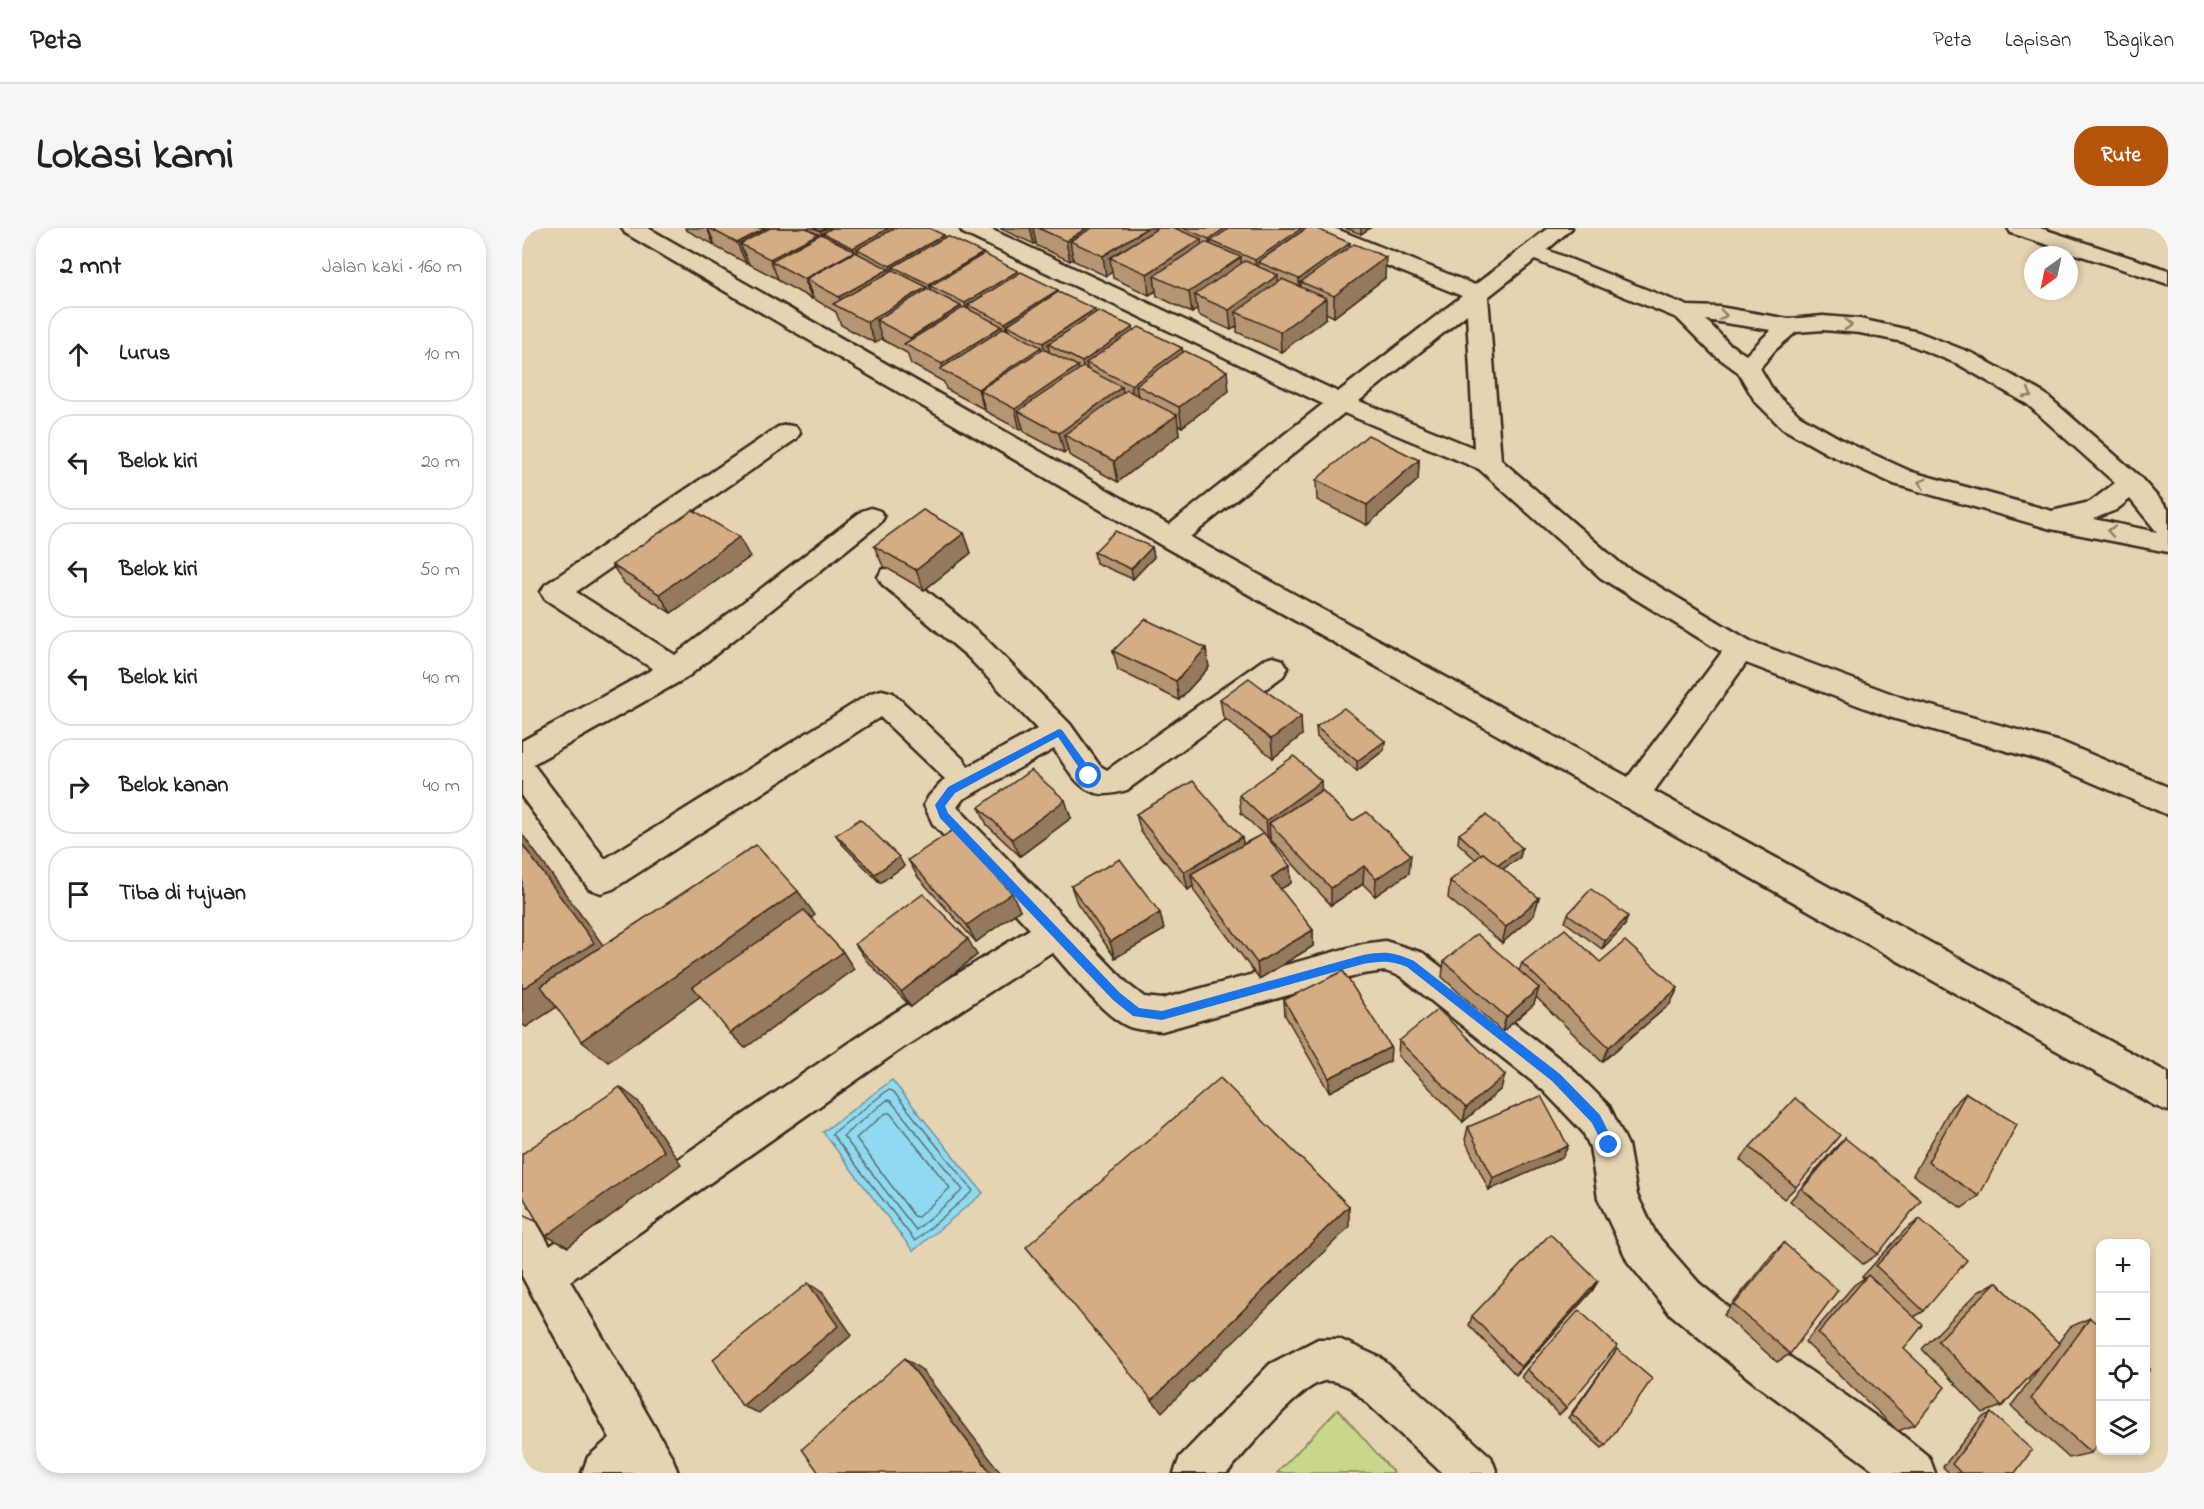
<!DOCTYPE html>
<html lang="id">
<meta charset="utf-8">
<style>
body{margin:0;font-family:"Indie Flower",sans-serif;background:#f6f6f6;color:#202124}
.controls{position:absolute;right:18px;bottom:18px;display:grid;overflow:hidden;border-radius:12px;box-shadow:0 3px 9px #0003}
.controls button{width:54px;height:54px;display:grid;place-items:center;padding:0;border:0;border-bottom:2px solid #e0e0e0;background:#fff;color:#202124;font:30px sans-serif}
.compass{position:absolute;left:1502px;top:18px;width:54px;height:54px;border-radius:50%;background:#fff;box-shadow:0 3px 9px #0003;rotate:213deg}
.stop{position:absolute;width:18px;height:18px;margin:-14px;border:4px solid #1a73e8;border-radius:50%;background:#fff}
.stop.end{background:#1a73e8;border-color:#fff;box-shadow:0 2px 6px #0008}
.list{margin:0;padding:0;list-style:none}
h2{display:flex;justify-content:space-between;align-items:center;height:78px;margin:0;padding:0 24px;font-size:26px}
h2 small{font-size:20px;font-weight:400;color:#757577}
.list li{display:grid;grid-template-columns:39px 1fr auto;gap:18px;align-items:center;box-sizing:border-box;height:96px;margin:0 12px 12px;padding:0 12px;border:2px solid #e0e0e0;border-radius:24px}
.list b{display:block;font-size:22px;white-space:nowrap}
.list em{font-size:20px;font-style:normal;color:#757577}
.icon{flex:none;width:33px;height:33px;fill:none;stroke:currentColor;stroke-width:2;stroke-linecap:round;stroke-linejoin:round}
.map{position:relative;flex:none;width:1646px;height:1245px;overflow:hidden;border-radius:24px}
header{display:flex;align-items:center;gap:36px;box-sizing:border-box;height:84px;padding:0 30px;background:#fff;border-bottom:2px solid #e0e0e0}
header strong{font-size:28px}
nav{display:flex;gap:33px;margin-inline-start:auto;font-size:21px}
.intro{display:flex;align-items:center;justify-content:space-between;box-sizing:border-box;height:144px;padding:0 36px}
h1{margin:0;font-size:42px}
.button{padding:15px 27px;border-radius:24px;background:#b45309;color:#fff;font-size:21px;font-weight:700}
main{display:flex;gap:36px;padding:0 36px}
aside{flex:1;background:#fff;border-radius:24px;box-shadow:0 3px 9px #0003}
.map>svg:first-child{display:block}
</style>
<header>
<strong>Peta</strong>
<nav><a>Peta</a><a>Lapisan</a><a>Bagikan</a></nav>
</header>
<div class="intro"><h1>Lokasi kami</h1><a class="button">Rute</a></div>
<main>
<aside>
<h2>2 mnt<small>Jalan kaki · 160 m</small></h2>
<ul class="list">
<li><svg class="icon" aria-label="ahead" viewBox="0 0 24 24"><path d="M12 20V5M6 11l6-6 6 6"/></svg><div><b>Lurus</b></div><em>10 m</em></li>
<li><svg class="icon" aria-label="left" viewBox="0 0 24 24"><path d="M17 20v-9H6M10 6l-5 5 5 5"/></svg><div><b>Belok kiri</b></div><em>20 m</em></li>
<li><svg class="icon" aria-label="left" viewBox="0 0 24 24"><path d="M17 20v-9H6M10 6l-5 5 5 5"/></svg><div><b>Belok kiri</b></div><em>50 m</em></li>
<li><svg class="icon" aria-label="left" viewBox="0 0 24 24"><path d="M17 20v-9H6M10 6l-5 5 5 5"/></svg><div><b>Belok kiri</b></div><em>40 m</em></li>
<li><svg class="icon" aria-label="right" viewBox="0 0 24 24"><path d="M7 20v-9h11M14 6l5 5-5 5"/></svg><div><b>Belok kanan</b></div><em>40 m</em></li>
<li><svg class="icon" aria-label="arrive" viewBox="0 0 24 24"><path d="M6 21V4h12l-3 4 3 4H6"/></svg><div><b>Tiba di tujuan</b></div></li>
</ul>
</aside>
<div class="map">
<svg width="1646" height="1245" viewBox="0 0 1646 1245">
<rect width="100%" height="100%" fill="#e5d3b1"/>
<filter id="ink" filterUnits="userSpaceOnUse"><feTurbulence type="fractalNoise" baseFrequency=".0167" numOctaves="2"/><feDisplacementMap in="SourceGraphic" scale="12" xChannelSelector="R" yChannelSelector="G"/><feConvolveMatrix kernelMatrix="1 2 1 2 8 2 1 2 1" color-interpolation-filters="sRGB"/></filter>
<g filter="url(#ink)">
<polygon fill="#c8d78b" stroke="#828054" stroke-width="1.5" points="816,1181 872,1245 755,1245"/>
<polygon fill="#90daf1" stroke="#6e949d" stroke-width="1.5" points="370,852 461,965 391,1023 301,904"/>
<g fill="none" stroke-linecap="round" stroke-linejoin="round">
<g stroke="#5d7072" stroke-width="1.5">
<polygon points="366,862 371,863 451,963 393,1013 310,906"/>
<polygon points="365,872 369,873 441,962 394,1002 321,908"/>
<polygon points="364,885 368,885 428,960 396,989 392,988 334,910"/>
</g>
<g stroke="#3b2a1e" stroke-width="5">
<g id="minor">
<path d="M100,0h26l521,297 154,-121 -360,-171 -3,-5h28l350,164 124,-96 -155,-63 -3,-5h30l141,57 73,-57h24l-25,22 141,56 31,1 70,12 34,-3 37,3 58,13 56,22 71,40 94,82 29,33v43l-117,-23 -157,-45 -66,-30 -46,-26 -27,-27 -17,-29 -26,-19 -35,-35 -142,-58 -47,37 13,163 120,104 129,77 156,58 158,44 104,44v28l-123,-53 -156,-45 -143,-54 -92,128 514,282v38l-13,-5 -994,-561 -536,-312zM945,86l7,134 -115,-47zM1184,92l65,10 -25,25 -18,-12zM1301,102l37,3 43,9 55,22 69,40 88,79 -25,19 -38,9 -140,-39 -66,-30 -46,-26 -26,-24 -14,-24 15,-18 21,-18zM822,185l135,56 122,109 121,74 -94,125 -438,-240zM1608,271l27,33 -64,-13 23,-9z"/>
<polygon points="1486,0 1518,0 1646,42 1646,56 1489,5"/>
<path d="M265,197l9,2 4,6 -4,6 -220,153 99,63 187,-144 9,-3 9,3 4,6 -4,6 -194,155 -153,86 72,95 266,-166 11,-3 11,3 71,67 4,7 69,-38 -70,-73 -85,-72 -4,-7 4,-7 10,-3 10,3 85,70 83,84 30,42 7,4 156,-110 10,-3 10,3 5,8 -5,8 -156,114c-42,14 -52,-10 -73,-41l-91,50 -6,8 173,179 14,11 18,2 201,-55 22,-3 38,12 146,113 40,40 19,39 9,50 19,39 43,49 88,72 110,76 32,26 6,16h-57l-121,-88 -88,-72 -41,-51 -30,-64 -8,-51 -7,-15 -40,-42 -143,-114 -15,-5 -22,3 -201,57c-12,-1 -26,0 -37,-6 -26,-14 -53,-51 -73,-73l-151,97 -331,232 102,176 6,16h-96l6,-16 22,-19 -88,-162v-60l14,6 14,24 325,-221 155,-96 -97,-105 -9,-19 5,-9 16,-17 -65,-62 -267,172 -12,4 -12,-4 -67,-92v-56l131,-72 -108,-70 -4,-7 4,-7 233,-158z"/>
<path d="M796,1111h21l42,19 110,99 6,16h-55l-91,-85c-9,-4 -16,-8 -27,-7 -24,4 -79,72 -97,92h-53l6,-16 90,-93z"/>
</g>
</g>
<use href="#minor" fill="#e5d3b1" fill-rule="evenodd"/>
</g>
<g fill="#b69572" stroke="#3b2a1e" stroke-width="1.5">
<polygon points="163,0 407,0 423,10 461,25 461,27 496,46 536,64 573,85 611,99 612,103 660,120 661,124 707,163 660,199 656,197 657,207 596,254 547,227 546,222 542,225 502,204 501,200 498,202 463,183 463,180 462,181 424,161 422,154 389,136 385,125 361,112 360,110 353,115 319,97 314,84 292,71 291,70 290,71 257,53 256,51 227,36 226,34 224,35 194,19 193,17 164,2"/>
<polygon points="479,0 785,0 828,19 863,50 812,89 804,85 804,90 759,124 715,104 715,98 709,102 676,87 675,81 670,85 635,68 634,63 627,67 591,50 590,44 584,48 552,33 551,31 548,33 515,18 514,15 512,16 479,1"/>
<polygon points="823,0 848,0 839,6"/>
<polygon points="897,232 896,252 845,297 795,272 794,252"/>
<polygon points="442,305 449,325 402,362 361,338 352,318"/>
<polygon points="630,319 632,329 611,351 574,335 572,324"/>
<polygon points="228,329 149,385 103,356 90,337"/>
<polygon points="591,423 687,439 657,472 596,442"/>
<polygon points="698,471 780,507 751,530 701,489"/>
<polygon points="794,499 863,513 862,522 835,543 795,509"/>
<polygon points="800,562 830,593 887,645 853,668 841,656 809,677 749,612 748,609 746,610 769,655 758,661 791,702 791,718 737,751 672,663 671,658 666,662 619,604 614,586 720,609 721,616 741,606 719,585 717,567"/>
<polygon points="457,579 549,590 498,628 465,597"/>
<polygon points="937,606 1000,620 998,629 981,641 1012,687 980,715 926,670 928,653 954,632 936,615"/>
<polygon points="314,607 382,638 358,655 320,616"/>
<polygon points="386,632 498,682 454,714 396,649"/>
<polygon points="549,658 638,685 642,702 593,730 555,675"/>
<polygon points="1046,686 1103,697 1080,721 1043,694"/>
<polygon points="333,716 455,727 389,779 344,732"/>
<polygon points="922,733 997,743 1000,735 1078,734 1156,760 1148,776 1080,834 1014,769 1012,776 980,804 920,749"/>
<polygon points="762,772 868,833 807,864 763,787"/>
<polygon points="877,813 979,861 941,894 876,828"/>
<polygon points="1444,865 1457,968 1440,980 1391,947 1429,879"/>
<polygon points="946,899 1046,918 1040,930 967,962 943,912"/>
<polygon points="1323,910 1356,1026 1341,1036 1268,973 1310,923"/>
<polygon points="1228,919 1274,959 1262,971 1218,932"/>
<polygon points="1398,991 1402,1083 1392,1089 1382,1121 1393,1197 1376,1203 1283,1114 1332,1057 1342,1050 1340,1049 1383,1002"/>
<polygon points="1262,1015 1268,1126 1255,1134 1202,1087 1250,1026"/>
<polygon points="1076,1053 1070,1063 994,1147 947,1097 950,1088"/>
<polygon points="1474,1054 1536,1115 1548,1099 1568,1090 1569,1225 1547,1230 1489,1178 1523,1132 1480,1178 1461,1185 1400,1121 1456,1064"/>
<polygon points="1095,1121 1084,1217 1080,1220 1046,1190"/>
<polygon points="1005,1141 1044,1180 1037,1187 999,1149"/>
<polygon points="1469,1185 1493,1245 1427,1245 1421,1239 1460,1189"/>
</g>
<g fill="#94795d" stroke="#3b2a1e" stroke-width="1.5">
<polygon points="185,0 186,0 193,17 192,17"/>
<polygon points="244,0 267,0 218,16 226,34 224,35 215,15"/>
<polygon points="305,0 349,0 301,5 307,23 306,24 298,3"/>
<polygon points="367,0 388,0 335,21 341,39 284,51 291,70 290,71 282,51 332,23 331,20"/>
<polygon points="508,0 511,0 514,15 512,16"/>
<polygon points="565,0 602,0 548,13 551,31 548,33 544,13"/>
<polygon points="625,0 637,0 588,30 590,44 584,48 581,28"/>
<polygon points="703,0 735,0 689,13 690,30 689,31 687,11"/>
<polygon points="780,0 785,0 736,34 737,50 735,52 733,32"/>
<polygon points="839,0 848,0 839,6"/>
<polygon points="296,6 303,26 249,33 256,51 248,31"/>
<polygon points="422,7 428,27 371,39 377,57 375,58 368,38"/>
<polygon points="679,11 681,31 632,48 634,63 627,67 625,46"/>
<polygon points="828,15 828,35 779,54 779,71 778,71 777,51"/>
<polygon points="461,25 466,45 408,58 414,76 413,77 407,56"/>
<polygon points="719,29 720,49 673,67 675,81 670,85 667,64"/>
<polygon points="864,29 863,50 812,89 812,68"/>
<polygon points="367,41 374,61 322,82 317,69"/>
<polygon points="496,43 501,63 446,77 450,94 449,95 443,75"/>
<polygon points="756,47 757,67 714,84 715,98 709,102 707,82"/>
<polygon points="405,59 411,79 354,92 360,110 353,115 345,94"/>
<polygon points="536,62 540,82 485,97 490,114 488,115 483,95"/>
<polygon points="804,70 804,90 759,124 758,104"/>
<polygon points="439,78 445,98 392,121 388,110"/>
<polygon points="573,81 576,102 526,116 529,133 526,135 521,115"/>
<polygon points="480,98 485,119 422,143 420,136"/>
<polygon points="611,99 614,120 564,135 568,152 564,154 560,134"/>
<polygon points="519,119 524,139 457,162 463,180 462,181 456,161"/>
<polygon points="660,120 663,141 614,157 617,174 612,177 609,157"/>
<polygon points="556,138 560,158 496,183 501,200 498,202 493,181"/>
<polygon points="705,143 707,163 660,199 657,179"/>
<polygon points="600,159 604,180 542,207 546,222 542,225 537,205"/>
<polygon points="655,187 657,207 596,254 592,233"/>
<polygon points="897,232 896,252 845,297 845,277"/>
<polygon points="442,305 449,325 402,362 394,342"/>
<polygon points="217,309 228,329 149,385 137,366"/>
<polygon points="630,319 632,329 611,351 609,341"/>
<polygon points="684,420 687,439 657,472 654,453"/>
<polygon points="779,489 780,507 751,530 749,511"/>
<polygon points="863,513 862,522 835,543 835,533"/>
<polygon points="799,553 800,571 747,595 748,609 746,611 744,593"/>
<polygon points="543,572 549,590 498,628 490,611"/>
<polygon points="0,606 97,739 4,799 0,796"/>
<polygon points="720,609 723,627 669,646 671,658 666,662 662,644"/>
<polygon points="1000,620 998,629 971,648 973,639"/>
<polygon points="889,627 887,645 853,668 854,651"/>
<polygon points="377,629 382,638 358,655 353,646"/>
<polygon points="768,638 769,655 750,666 749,649"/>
<polygon points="842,638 841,656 809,677 809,660"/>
<polygon points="276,663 293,687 86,834 59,813"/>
<polygon points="490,665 498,682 454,714 445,697"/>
<polygon points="1017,670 1012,687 980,715 984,699"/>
<polygon points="638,685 642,702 593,730 588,714"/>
<polygon points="1106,688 1103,697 1080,721 1083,713"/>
<polygon points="791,702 791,718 737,751 735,735"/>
<polygon points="446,711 455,727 389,779 379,764"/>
<polygon points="321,724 332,741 223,820 208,805"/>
<polygon points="1017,760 1012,776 980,804 984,789"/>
<polygon points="1156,760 1148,776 1080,834 1087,819"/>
<polygon points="869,819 868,833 807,864 807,850"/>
<polygon points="983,847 979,861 941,894 944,880"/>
<polygon points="98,859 116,873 159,936 46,1019 24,1008"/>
<polygon points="1046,918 1040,930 967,962 971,950"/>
<polygon points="827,978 827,999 640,1184 630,1172"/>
<polygon points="1076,1053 1070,1063 994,1147 999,1139"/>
<polygon points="286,1055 301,1065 330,1107 237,1185 220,1178"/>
<polygon points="383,1130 400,1142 479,1245 469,1245"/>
</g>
<g fill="#d4ad85" stroke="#3b2a1e" stroke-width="1.5">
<polygon points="187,0 244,0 215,15"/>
<polygon points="248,0 284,0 296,6 248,31 218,16"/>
<polygon points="291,0 305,0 298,3"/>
<polygon points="310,0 367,0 331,20 301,5"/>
<polygon points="373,0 407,0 422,7 368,38 335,21"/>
<polygon points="516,0 565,0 544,13"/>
<polygon points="570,0 625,0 581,28 548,13"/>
<polygon points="636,0 652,0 679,11 625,46 588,30"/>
<polygon points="661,0 703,0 687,11"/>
<polygon points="708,0 780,0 733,32 689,13"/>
<polygon points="785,0 793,0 828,15 777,51 736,34"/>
<polygon points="299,6 333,23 282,51 249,33"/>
<polygon points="425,8 461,25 407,56 371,39"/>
<polygon points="683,14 719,29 667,64 632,48"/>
<polygon points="832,16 864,29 812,68 779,54"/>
<polygon points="333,24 367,41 317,69 284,51"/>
<polygon points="462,26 496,43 443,75 408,58"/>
<polygon points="723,33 756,47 707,82 673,67"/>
<polygon points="371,42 405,59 345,94 311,76"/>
<polygon points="499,44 536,62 483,95 446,77"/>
<polygon points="760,51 804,70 758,104 714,84"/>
<polygon points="406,61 439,78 388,110 354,92"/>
<polygon points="536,64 573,81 521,115 485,97"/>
<polygon points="442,79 480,98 420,136 382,116"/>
<polygon points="576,83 611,99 560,134 526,116"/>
<polygon points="617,99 660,120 609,157 564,135"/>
<polygon points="482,100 519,119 456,161 418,141"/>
<polygon points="521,121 556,138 493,181 457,162"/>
<polygon points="663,123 705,143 657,179 614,157"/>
<polygon points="561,139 600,159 537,205 496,183"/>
<polygon points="605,162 655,187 592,233 542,207"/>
<polygon points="846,207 897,232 845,277 794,252"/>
<polygon points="171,282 217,309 137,366 90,337"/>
<polygon points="401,282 442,305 394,342 352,318"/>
<polygon points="593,303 630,319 609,341 572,324"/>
<polygon points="623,391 684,420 654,453 591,423"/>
<polygon points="727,450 779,489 749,511 698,471"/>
<polygon points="822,480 863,513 835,533 794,499"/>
<polygon points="772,528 799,553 744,593 717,567"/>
<polygon points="509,542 543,572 490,611 457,579"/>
<polygon points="671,553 720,609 662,644 614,586"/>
<polygon points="800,562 830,593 845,584 889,627 854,651 842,638 809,660 747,595"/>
<polygon points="964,587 1000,620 976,637 961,625 960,627 937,606"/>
<polygon points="338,591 377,629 353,646 314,607"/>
<polygon points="431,602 490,665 445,697 386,632"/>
<polygon points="742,605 768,638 749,649 791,702 735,735 669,646"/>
<polygon points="0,616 72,715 0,761"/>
<polygon points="234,617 276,663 59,813 19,758"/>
<polygon points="961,625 1017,670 984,699 928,653"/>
<polygon points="598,631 638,685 588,714 549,658"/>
<polygon points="1069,661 1106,688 1083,713 1046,686"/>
<polygon points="401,666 446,711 379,764 333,716"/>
<polygon points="282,682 321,724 208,805 171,759"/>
<polygon points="1043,701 1078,734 1103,713 1156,760 1087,819 1000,735"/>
<polygon points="955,706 1017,760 984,789 922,733"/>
<polygon points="821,743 869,819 807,850 762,772"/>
<polygon points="916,781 983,847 944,880 877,813"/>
<polygon points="698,850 827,978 630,1172 504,1019"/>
<polygon points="98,859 142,923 24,1008 0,967 0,926"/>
<polygon points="1444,865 1495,896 1457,968 1406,934"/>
<polygon points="1019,868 1046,918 971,950 946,899"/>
<polygon points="1273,870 1318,907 1274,959 1228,919"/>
<polygon points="1323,910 1399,972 1356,1026 1280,961"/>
<polygon points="1398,991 1445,1032 1402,1083 1354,1038"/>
<polygon points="1028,1006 1076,1053 999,1139 950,1088"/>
<polygon points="1262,1015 1316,1062 1268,1126 1212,1077"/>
<polygon points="1346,1047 1401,1097 1382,1121 1423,1159 1393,1197 1296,1105"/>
<polygon points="1474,1054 1538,1116 1480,1178 1416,1113"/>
<polygon points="286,1055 316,1098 220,1178 191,1131"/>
<polygon points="1057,1082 1095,1118 1044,1180 1005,1141"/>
<polygon points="1568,1090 1578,1098 1578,1211 1569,1225 1509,1171"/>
<polygon points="1095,1121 1130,1151 1084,1217 1050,1186"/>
<polygon points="383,1130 469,1245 297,1245 280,1221"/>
<polygon points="1623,1137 1628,1141 1623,1148"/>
<polygon points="1469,1185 1510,1222 1493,1245 1439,1245 1430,1236"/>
</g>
<defs><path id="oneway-chevron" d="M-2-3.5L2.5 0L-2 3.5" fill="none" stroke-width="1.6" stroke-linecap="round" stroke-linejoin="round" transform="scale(1.5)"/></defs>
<g stroke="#907e68">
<use href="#oneway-chevron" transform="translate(1201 87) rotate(6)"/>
<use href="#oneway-chevron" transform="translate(1326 97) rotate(3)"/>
<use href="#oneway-chevron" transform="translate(1506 166) rotate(30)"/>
<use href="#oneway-chevron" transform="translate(1400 255) rotate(-164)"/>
<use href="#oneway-chevron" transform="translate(1589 303) rotate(-169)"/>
</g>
</g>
<path fill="#1a73e8" d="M537,501l3,1 31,43v5h-7l-28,-41 -103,56 -10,13 3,7 172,180 19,15 23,3 201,-56c22,-4 30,-3 51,6l146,113 40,41 15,30 -2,4h-8l-13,-26 -40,-42 -145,-114c-16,-7 -27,-6 -44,-3l-201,56 -29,-4 -20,-16 -173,-182 -5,-13 13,-18z"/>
</svg>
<div class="controls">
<button>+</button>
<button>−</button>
<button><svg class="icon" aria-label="locate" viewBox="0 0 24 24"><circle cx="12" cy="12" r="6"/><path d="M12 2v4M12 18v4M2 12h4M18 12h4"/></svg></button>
<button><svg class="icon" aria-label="layers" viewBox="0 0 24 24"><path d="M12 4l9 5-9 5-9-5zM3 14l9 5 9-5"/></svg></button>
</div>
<svg class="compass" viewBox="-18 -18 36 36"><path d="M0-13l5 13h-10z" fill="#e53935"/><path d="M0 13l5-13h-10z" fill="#757577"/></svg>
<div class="stop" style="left:567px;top:548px"></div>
<div class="stop end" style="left:1087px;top:917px"></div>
</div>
</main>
